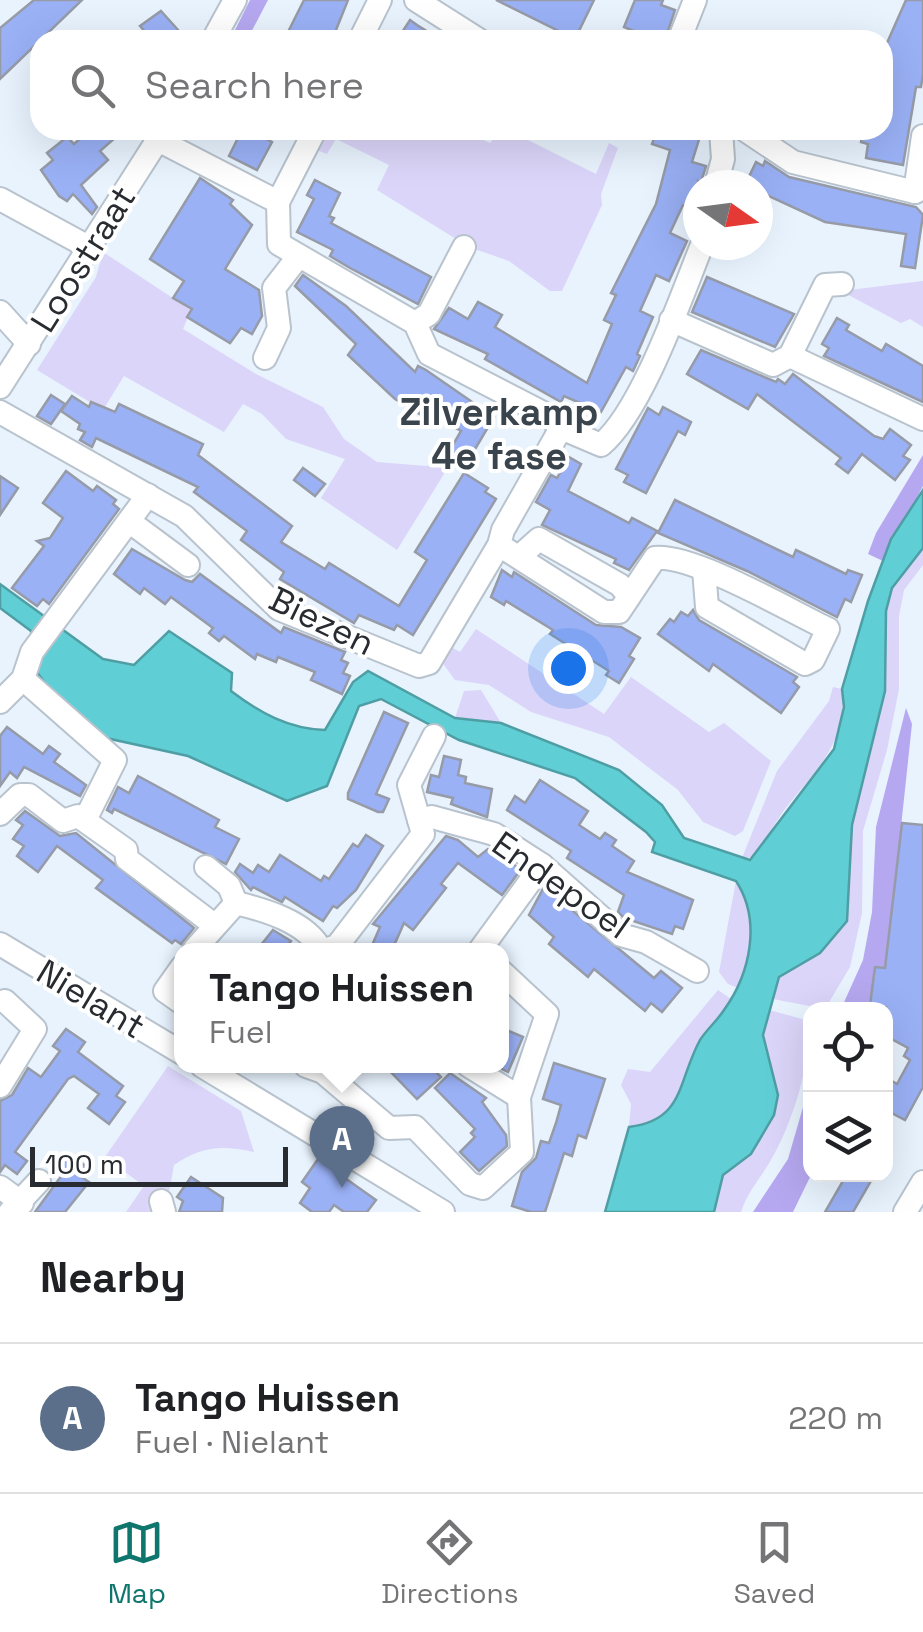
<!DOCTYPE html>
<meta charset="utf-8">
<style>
body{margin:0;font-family:"Space Grotesk",sans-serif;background:#f6f6f6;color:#202124}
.controls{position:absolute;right:30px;bottom:30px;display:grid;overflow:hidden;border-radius:20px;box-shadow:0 10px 40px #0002}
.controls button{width:90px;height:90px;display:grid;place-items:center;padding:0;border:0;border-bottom:2px solid #e0e0e0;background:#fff;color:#202124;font:50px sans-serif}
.compass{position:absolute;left:683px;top:170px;width:90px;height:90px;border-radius:50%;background:#fff;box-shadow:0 10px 40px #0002;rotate:104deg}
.scale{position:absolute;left:30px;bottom:25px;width:258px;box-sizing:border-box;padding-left:10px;border:5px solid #282c30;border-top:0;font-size:28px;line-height:35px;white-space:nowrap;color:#282c30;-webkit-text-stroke:8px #fff;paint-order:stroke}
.you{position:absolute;left:568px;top:668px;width:35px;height:35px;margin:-25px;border:8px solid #fff;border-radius:50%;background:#1a73e8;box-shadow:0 0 0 15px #1a73e833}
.badge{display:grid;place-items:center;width:65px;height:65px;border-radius:50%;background:#0f766e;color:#fff;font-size:32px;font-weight:700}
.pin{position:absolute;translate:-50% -82px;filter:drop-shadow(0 2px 5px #0008)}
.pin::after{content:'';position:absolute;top:52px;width:35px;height:30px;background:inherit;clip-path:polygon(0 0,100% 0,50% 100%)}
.popup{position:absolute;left:174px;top:943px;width:335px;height:130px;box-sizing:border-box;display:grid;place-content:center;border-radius:20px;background:#fff;filter:drop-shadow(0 2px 8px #0005);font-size:32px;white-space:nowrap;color:#757577}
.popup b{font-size:38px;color:#202124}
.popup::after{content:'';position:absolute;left:50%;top:100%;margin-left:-20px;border:20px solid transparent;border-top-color:#fff}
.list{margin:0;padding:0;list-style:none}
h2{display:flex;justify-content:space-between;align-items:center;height:130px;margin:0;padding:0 40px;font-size:42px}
h2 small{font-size:32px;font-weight:400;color:#757577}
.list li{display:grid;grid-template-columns:65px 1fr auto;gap:30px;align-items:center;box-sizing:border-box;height:150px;padding:0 40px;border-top:2px solid #e0e0e0}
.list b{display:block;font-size:38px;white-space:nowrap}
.list p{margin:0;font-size:32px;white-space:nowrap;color:#757577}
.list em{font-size:32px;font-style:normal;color:#757577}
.icon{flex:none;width:55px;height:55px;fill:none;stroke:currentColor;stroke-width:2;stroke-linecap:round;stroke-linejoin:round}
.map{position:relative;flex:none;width:923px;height:1212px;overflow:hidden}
.search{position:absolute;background:#fff;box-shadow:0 10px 40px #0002;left:30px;right:30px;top:30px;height:110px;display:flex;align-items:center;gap:25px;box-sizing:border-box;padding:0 35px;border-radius:30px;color:#757577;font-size:38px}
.sheet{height:280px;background:#fff}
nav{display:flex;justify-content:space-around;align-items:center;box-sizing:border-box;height:140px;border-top:2px solid #e0e0e0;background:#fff;font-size:28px;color:#757577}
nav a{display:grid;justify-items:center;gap:5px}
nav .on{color:#0f766e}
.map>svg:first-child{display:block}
</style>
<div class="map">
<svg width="923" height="1212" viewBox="0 0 923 1212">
<rect width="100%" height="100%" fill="#e8f3fe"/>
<g fill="#dbd5f9">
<polygon points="323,130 461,130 490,143 501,130 508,130 596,174 609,143 618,148 601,194 602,205 562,291 550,291 509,261 469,247 377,190 389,165 336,139 327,154 314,149"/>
<polygon points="103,252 191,310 183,329 256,374 323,407 344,439 377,462 426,466 452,461 397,550 321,498 345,459 286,439 262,414 243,404 224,432 124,376 103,410 37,370 96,277"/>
<polygon points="923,281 923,327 910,319 901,323 841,291"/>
<polygon points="923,548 923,565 904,590 899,616 899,689 887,750 863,831 862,913 850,967 825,1009 773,999 779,977 820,953 847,921 852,825 885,691 886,611 892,588"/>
<polygon points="476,629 604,714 631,677 709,732 724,723 771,761 743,831 735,836 703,822 678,790 609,737 531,712 489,685 455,680 439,658 446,644 460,652"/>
<path d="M833,687l9,2c6,51 -24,79 -53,115 -13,16 -23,36 -34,53l-13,1 35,-87 52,-70z"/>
<polygon points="481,690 501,723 455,718 464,691"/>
<path d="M736,881c18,28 21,78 2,107l-10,-4 -9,-12z"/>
<path d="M718,990l13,9c-8,14 -21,24 -28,38 -23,43 -18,83 -74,90l2,-23 -10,-19 7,-16 22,3z"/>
<path d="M769,1010l41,11c0,43 -16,99 -38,137 -10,19 -24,32 -31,54h-27l9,-37 28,-21 23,-39 4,-20 -15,-60z"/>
<path d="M168,1066l73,45 13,41c-33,-7 -52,-6 -80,13l-5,28 -13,19h-30l18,-26 -39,-29z"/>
</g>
<g fill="#b6a8f0">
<polygon points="250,0 268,0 247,40 230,40"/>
<polygon points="923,455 923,486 883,561 868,554 876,533"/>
<polygon points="906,708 912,724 886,967 874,976 868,1009 841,1009 863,960 872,912 876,827"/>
<polygon points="810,1083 811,1175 793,1212 753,1212 788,1159"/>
</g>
<path fill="#5fcfd5" stroke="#4e9ea4" stroke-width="2.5" d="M923,490v58l-31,40 -6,23 -1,80 -33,134 -5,96 -27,32 -41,24 -16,58 15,60 -4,20 -23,39 -28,21 -9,37h-109l24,-85c56,-7 48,-45 71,-87 7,-11 17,-19 24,-30 26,-36 38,-89 12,-129l-84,-29 3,-10 -9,-10 -71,-54 -116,-38 -78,-41 -22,7 -32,80 -40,15 -99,-45 -82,-18 -55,-47 -15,-20 -5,-40 -31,-23v-24l103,75 31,6 35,-34 63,42 -1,18c29,22 58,38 94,39l28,-48 15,-11 87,47 46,5 118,47 43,35 22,33 66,22 84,-111 10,-42 -2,-18 26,-88 23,-62z"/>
<g fill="#9ab1f6" stroke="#969ba7" stroke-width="2.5">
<polygon points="34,0 82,0 0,79 0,28"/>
<polygon points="304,0 348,0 332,40 284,40"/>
<polygon points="496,0 594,0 575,39"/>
<polygon points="635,0 663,0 661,5 675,10 665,40 639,40 641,34 624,27"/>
<polygon points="906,0 923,0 923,74 921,87 916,87 903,165 866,158 868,144 861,142 863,130 883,130 883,52"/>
<polygon points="161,11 179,31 168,40 152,40 140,26"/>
<polygon points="410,20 417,25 441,40 397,40"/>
<polygon points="90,130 124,130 100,151 108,160 81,185 97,207 92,214 73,194 67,201 59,196 41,170 53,160 47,153 67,137 74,144"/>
<polygon points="242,130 268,130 264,138 272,142 257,170 229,156"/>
<polygon points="657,130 702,130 692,162 706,166 701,182 698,181 698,210 683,205 670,233 687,241 669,281 656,275 640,311 653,317 637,354 640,356 633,371 626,367 601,412 564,396 561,402 485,359 488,354 434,329 449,308 468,319 478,302 502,315 495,327 587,383 612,324 604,320 616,295 611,293 656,204 670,150 652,144"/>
<polygon points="765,161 789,177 916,207 923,215 915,268 901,266 906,234 825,222 758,191 758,185 745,185 756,162 763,166"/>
<polygon points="200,178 233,200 230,204 252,225 225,269 259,290 262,316 252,334 241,328 230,343 187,317 192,309 173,298 184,281 150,259"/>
<polygon points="315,180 340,193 329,216 334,218 331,223 431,277 418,304 350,268 330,256 333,250 297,232 314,199 307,195"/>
<polygon points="303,275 346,306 415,372 418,366 426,370 494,417 468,461 450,450 461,431 456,428 459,423 434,409 428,419 395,399 348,355 356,344 295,286"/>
<polygon points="707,277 794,314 775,347 692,312"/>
<polygon points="837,318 849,325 846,330 882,351 886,344 923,366 923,402 824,356 829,348 822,344"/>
<polygon points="701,350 776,382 778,379 785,384 793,374 874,436 883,439 890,429 911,445 903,456 910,460 895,480 862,454 848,473 836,464 841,458 757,394 748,409 687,374"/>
<polygon points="51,395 65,404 51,424 37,416"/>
<polygon points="72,396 89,407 91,402 115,412 119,404 203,444 198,455 292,526 281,542 325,569 329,563 399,606 427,560 415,552 464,473 488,488 485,492 496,499 413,635 397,625 394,630 359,615 354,623 280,579 284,572 241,540 247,531 194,492 198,487 96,438 92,447 80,440 85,432 78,429 80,424 61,411"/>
<polygon points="663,407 691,422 685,435 678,431 646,493 624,482 628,475 616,469 648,408 659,415"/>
<polygon points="569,457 581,464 568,491 629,523 632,518 657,531 629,570 614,563 616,559 542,525 550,510 536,502 551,475 557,478"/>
<polygon points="303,468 325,484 315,496 294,480"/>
<polygon points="66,471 93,491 97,486 116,500 113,504 119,509 49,604 43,599 37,606 12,588 44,546 37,541 50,538 63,518 43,503"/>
<polygon points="0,476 18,488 0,515"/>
<polygon points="675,500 793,557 796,550 846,574 848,570 862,575 851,602 845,599 837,617 747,571 658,533"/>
<polygon points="132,549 185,580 192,582 200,574 281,633 284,627 345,652 341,660 348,663 343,673 350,676 342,694 311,680 315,672 278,657 276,662 257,654 255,659 224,636 219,641 209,633 213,628 171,597 165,604 144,588 140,594 114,574"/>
<polygon points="502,570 512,577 514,572 596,625 621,627 640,638 629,656 634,659 619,683 606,675 609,671 550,634 553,630 506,601 504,605 491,597"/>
<polygon points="693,610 699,620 797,677 793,682 799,687 781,713 713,664 709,671 658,634 670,619 674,622 681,612 688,616"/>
<polygon points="384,712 408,723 376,794 389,799 383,812 378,812 348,799 348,793"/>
<polygon points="7,727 43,754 49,746 60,754 54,762 86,785 80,796 24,767 17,778 10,772 0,786 0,736"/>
<polygon points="444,756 461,760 458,775 466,777 465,783 492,789 487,817 451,804 453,798 427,792 431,775 439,777"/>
<polygon points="138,776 219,820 215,827 239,839 226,864 114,809 112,813 107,810 118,787 129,793"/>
<polygon points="540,780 588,811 579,825 600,839 605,833 616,840 612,846 634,861 627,872 693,900 683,929 675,926 672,934 624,918 618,912 624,895 567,858 571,851 507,810 515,796 525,803"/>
<polygon points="25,811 60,836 76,833 194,928 181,944 175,940 172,943 96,888 103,880 57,846 38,872 17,856 24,846 13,839 23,825 16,820"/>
<polygon points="902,823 923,825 923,1087 905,1120 886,1110 886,1093 892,1081 897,1084 910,1060 904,1056 908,1048 886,1036 886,1007 870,1005 875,967 885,968"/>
<polygon points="366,835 383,846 356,890 337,908 333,906 323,921 285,897 282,902 253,887 251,890 235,872 240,864 253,873 258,865 269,872 280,855 321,881 324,876 329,879 353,844 358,847"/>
<polygon points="446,836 458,840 478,857 488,849 521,869 502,895 458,863 441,884 446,888 413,930 404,923 392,950 370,950 380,927 373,924"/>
<polygon points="544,887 654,978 661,971 682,988 662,1012 651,1003 645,1011 594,969 588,977 549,944 554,937 529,915"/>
<polygon points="273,930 291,941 284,950 257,950"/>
<polygon points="502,1028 523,1037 508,1072 502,1069"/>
<polygon points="66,1029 85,1042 78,1052 123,1086 116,1096 125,1102 109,1124 88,1108 99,1094 74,1076 68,1079 15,1152 27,1161 17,1174 5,1165 0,1172 0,1101 12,1095 28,1068 41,1077 60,1051 53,1046"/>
<polygon points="554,1063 605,1079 586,1138 578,1135 572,1156 564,1153 545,1212 531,1212 512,1206 522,1172 536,1158 541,1141 549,1143 556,1123 561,1105 543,1099"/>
<polygon points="385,1066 430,1066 441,1077 417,1099"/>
<polygon points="450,1073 486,1098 482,1102 506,1135 507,1146 479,1171 460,1152 475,1137 471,1133 475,1129 435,1088"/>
<polygon points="68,1153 87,1167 80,1176 89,1182 65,1212 35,1212 62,1175 55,1170"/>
<polygon points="318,1159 376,1200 367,1212 344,1212 334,1205 329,1212 312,1212 300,1203 310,1188 302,1182"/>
<polygon points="847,1174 875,1174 853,1212 825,1212"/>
<polygon points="191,1177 223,1198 222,1212 179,1212 183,1201 177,1197"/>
</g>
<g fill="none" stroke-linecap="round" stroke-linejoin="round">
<g stroke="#b8c3cd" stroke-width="26">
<g id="minor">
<polyline points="416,0 479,40"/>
<polyline points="213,40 235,0"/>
<polyline points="360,40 380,0"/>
<polyline points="685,40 682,33 695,0"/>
<polyline points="745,130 793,162 915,192 923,188"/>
<path d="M158,140l120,62 1,42 136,79 14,31 120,62 12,12 40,17c41,-34 80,-148 101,-200"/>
<polyline points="716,185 723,159 721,130"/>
<polyline points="915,192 923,136"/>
<polyline points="0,199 90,248"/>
<polyline points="278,202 315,130"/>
<polyline points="0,312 29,344"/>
<polyline points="671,320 773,365 790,356 825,285 842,284"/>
<polyline points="415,323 429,314 464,247"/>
<polyline points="790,356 923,419"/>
<polyline points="265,358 279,328 274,288 298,257"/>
<polyline points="0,387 164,130"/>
<polyline points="0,412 184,516 279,609 419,666 429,663 499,545 503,530 561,428"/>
<polyline points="130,522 188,565"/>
<path d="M499,545l105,67h15l36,-54c38,-4 133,52 173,71l-15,31 -8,4 -98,-57 -3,-37"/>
<polyline points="520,556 539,539 620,585 629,596"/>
<polyline points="23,679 115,760 85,820"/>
<polyline points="0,702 23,679 32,652 148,495"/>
<polyline points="0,814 20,795 29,795 63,821 78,816 126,850 127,859 213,924"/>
<polyline points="419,820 432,817 494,834 542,865 621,935 646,942 697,971"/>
<polyline points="206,867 229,886 236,903"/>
<polyline points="0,944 182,1053"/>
<path d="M194,950l42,-47c29,7 71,19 85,47"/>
<polyline points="325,950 337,946 423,834 409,785 434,736"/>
<polyline points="480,950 542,865"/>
<polyline points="182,967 165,991 182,1003"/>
<polyline points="202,1066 443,1212"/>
<polyline points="306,1066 323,1072 389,1128 415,1127 470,1184 483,1188 522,1152 519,1097 547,1014 502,972"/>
<polyline points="469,1066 519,1097"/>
<polyline points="0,1086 35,1029 5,1001"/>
<polyline points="0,1187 22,1203"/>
<polyline points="161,1201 164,1212"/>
<polyline points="10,1212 39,1181"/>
<polyline points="905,1212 923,1182"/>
</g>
</g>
<use href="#minor" stroke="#fff" stroke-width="22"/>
</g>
<g text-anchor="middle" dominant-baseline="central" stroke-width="8" stroke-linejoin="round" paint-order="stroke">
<g font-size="35" fill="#282c30" stroke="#fff">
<text transform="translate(83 259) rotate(-58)">Loostraat</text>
<text transform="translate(322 621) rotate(26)">Biezen</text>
<text transform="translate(561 885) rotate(35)">Endepoel</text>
<text transform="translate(91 999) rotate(31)">Nielant</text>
</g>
<g font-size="38" font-weight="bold" fill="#3a444c" stroke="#fff">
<text x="499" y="412">Zilverkamp<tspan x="499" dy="44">4e fase</tspan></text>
</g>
</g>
</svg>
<div class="controls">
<button><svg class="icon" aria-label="locate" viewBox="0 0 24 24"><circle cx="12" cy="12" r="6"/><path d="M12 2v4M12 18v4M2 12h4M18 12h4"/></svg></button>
<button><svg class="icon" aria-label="layers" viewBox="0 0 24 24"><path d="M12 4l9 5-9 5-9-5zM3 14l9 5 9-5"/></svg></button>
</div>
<svg class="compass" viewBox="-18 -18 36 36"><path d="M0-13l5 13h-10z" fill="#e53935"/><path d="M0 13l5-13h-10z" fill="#757577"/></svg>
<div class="scale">100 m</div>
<div class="you"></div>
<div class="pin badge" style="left:342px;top:1188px;background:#5c6f8a">A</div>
<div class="popup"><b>Tango Huissen</b>Fuel</div>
<div class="search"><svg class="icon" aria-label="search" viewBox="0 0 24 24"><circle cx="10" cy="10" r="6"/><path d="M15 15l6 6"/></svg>Search here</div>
</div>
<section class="sheet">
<h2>Nearby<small></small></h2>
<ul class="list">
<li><span class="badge" style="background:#5c6f8a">A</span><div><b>Tango Huissen</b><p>Fuel · Nielant</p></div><em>220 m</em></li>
</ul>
</section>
<nav>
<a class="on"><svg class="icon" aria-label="map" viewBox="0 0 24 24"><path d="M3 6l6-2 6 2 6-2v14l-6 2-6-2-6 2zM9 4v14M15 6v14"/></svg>Map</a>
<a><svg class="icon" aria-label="directions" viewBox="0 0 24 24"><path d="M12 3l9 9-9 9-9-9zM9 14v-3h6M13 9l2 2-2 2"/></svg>Directions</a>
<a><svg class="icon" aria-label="saved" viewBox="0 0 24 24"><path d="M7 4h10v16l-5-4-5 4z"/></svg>Saved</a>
</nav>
